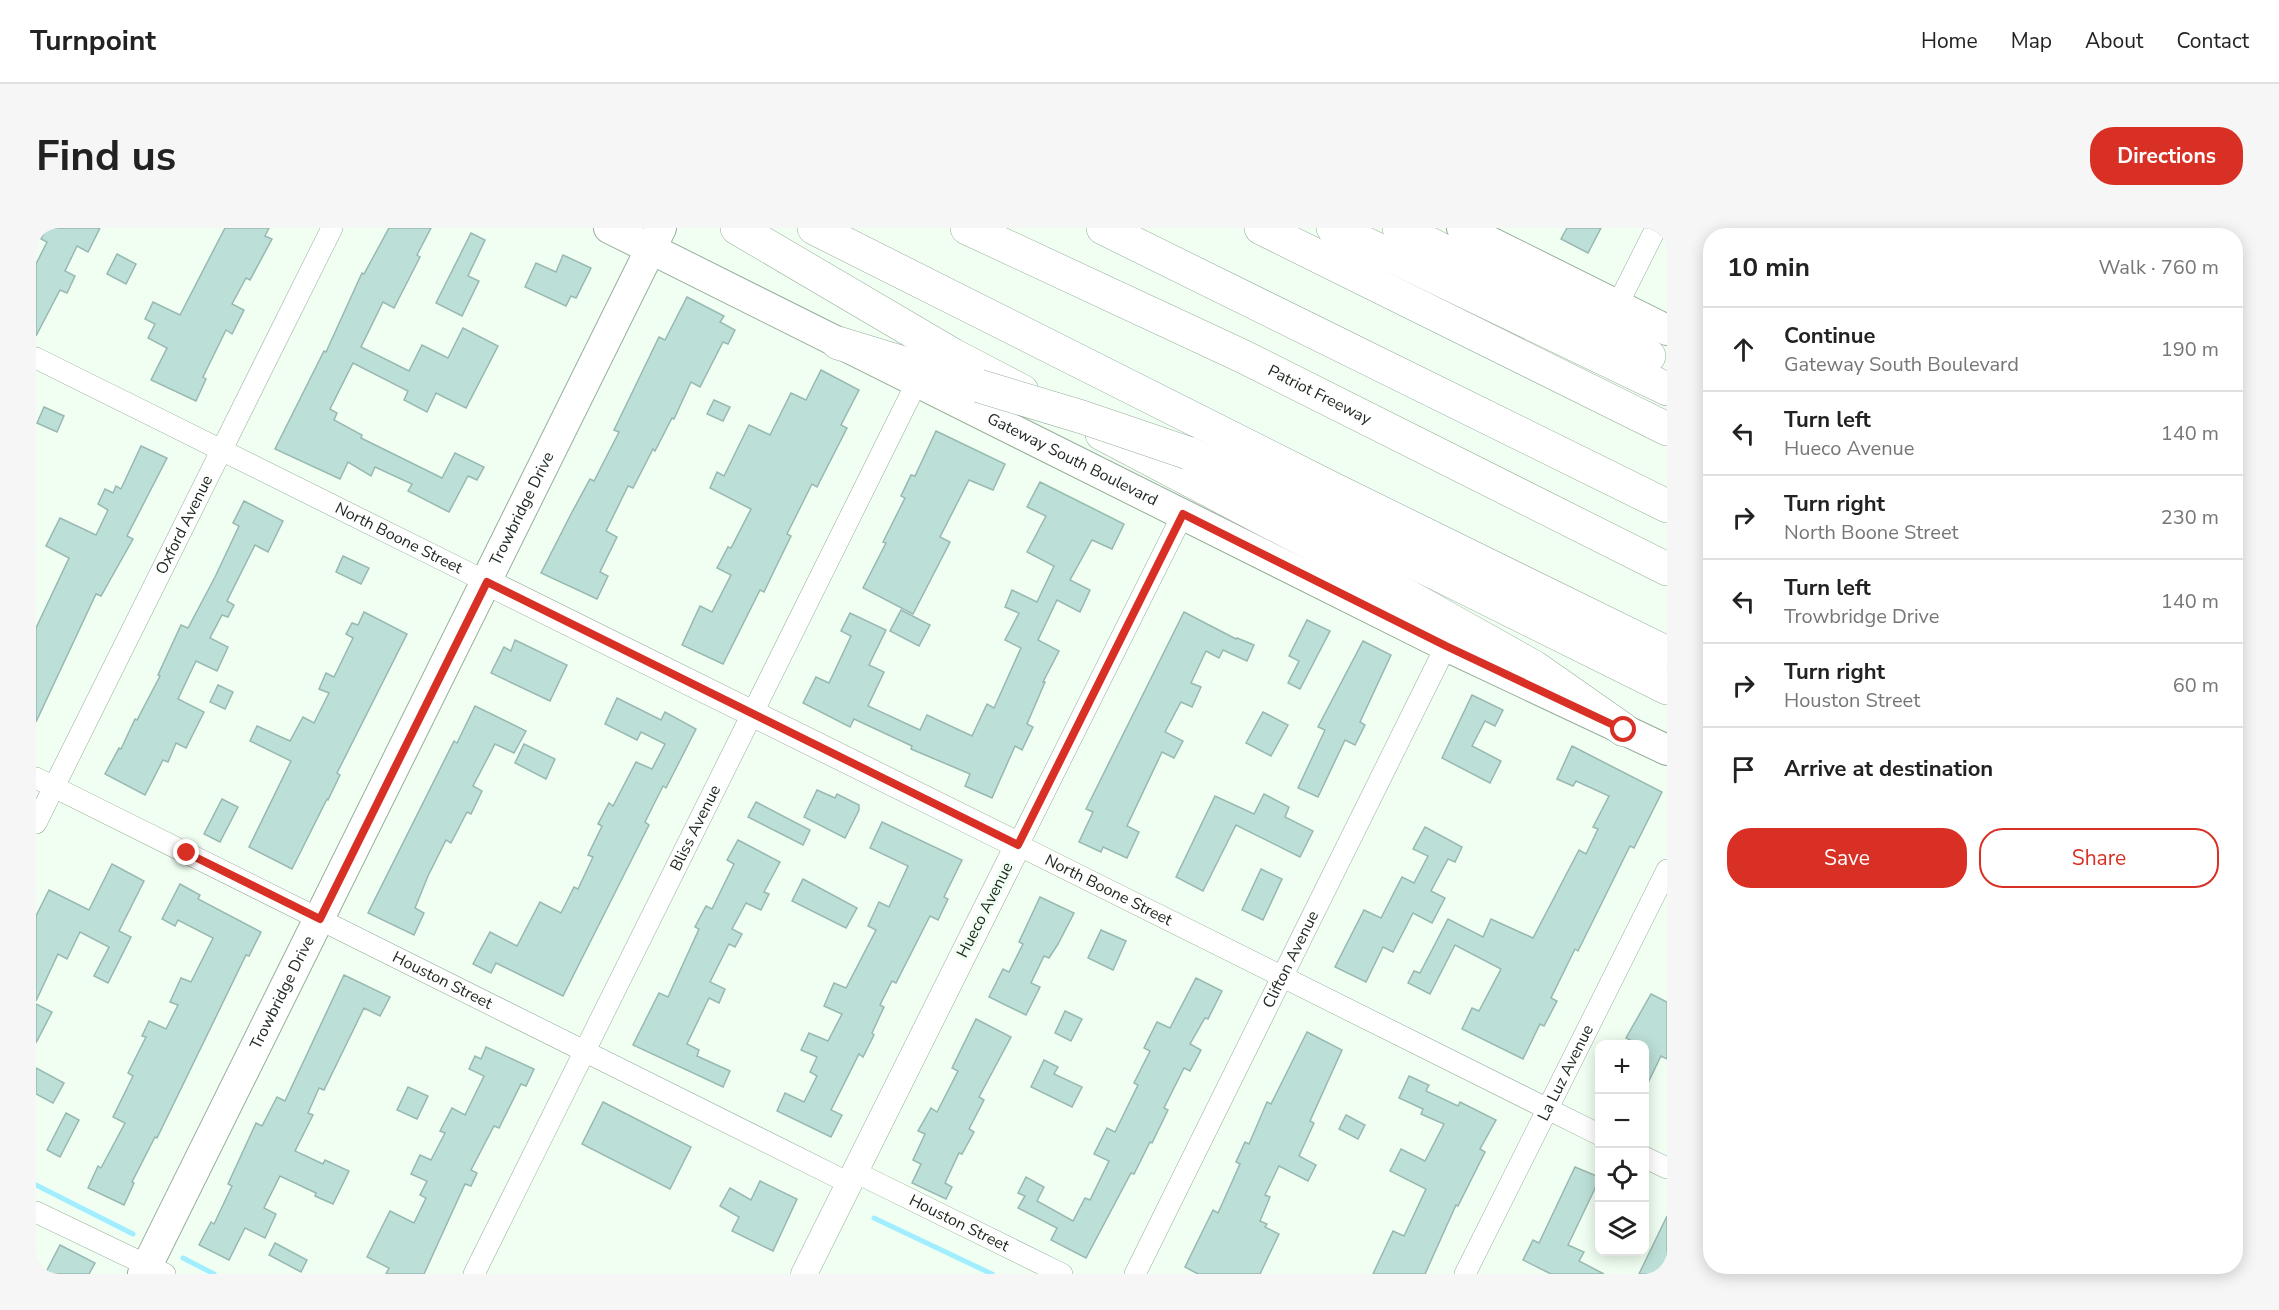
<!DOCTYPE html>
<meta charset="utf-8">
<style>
body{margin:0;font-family:"Nunito Sans",sans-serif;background:#f6f6f6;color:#222}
.controls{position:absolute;right:18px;bottom:18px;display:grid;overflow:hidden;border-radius:12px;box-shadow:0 3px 15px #0003}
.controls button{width:54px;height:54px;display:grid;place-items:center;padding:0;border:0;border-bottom:2px solid #e0e0e0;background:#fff;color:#222;font:30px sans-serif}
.stop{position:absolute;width:18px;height:18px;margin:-14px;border:4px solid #d93025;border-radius:50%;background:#fff}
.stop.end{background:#d93025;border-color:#fff;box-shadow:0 2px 6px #0008}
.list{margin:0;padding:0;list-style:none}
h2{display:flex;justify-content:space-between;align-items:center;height:78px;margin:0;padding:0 24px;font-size:26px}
h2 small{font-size:20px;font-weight:400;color:#767676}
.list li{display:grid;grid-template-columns:39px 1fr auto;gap:18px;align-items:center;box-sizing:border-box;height:84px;padding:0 24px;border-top:2px solid #e0e0e0}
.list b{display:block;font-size:22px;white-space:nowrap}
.list p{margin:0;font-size:20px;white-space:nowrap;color:#767676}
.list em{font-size:20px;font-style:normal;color:#767676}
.actions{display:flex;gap:12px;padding:18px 24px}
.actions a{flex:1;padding:14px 0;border:2px solid #d93025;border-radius:24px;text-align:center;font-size:21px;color:#d93025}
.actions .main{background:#d93025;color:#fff}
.icon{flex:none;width:33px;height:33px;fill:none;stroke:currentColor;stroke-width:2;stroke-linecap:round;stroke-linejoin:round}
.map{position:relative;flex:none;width:1631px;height:1046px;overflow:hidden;border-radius:24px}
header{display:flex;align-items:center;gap:36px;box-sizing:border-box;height:84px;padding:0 30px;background:#fff;border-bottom:2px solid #e0e0e0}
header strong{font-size:28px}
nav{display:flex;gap:33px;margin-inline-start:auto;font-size:21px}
.intro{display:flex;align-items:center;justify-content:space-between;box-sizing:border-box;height:144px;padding:0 36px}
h1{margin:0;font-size:42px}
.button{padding:15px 27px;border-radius:24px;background:#d93025;color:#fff;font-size:21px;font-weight:700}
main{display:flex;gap:36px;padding:0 36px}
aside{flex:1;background:#fff;border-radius:24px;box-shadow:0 3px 15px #0003}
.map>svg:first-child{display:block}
</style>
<header>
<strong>Turnpoint</strong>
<nav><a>Home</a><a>Map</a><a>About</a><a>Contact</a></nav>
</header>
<div class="intro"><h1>Find us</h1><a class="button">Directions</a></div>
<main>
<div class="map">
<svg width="1631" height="1046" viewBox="0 0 1631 1046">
<rect width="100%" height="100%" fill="#f0fff2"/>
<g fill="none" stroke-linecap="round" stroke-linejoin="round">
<g stroke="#a0eeff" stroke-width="5">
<polyline points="0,957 97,1006"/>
<polyline points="838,990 956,1046"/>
<polyline points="147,1030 178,1046"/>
</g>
</g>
<g fill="#bcdfd7" stroke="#98b9b2" stroke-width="1.5">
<polygon points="11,0 64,0 52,24 41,18 29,43 39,48 31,65 24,62 0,108 0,36 11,14 5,11"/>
<polygon points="189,0 233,0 229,8 236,11 214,52 210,50 196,76 208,82 196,106 190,102 167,149 170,151 160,173 115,152 131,120 112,110 119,96 109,91 117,74 144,87"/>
<polygon points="353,0 395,0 381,27 384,29 358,80 347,74 325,119 373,143 386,117 412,130 427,100 462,118 430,180 400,165 391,184 368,172 372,163 317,135 294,181 301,185 298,192 326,207 325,210 406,250 419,225 448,239 441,252 432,248 413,284 372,263 376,256 339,239 335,248 312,234 304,251 239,221 288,123 290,124 326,45 328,46"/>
<polygon points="1531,0 1565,0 1552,25 1525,11"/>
<polygon points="435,5 449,12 432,48 443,53 426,88 400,75"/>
<polygon points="81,26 100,36 90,56 71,46"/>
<polygon points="527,27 555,40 540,70 535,68 530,78 489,59 500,35 520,44"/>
<polygon points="651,69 688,88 684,94 699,102 692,116 687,114 664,159 655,154 638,191 636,190 619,223 617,221 597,260 592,258 570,303 581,309 564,344 572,348 561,371 505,345 535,286 554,251 558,253 583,204 578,202 623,109 629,112"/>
<polygon points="785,142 823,162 805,197 811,200 781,259 776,256 751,306 755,308 738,343 728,364 724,362 687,436 646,417 664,378 676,384 695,347 681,340 692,319 695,320 715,281 674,260 681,244 688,248 713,197 734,207 755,165 770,172"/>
<polygon points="678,172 694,179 687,193 671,186"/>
<polygon points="8,179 28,188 21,204 1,195"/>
<polygon points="900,203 969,236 957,262 933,252 904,309 914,314 877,386 827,360 850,315 847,314 869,270 865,268 875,247 879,248"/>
<polygon points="105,218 131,230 91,308 97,311 65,368 60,366 0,494 0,400 33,330 10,318 24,290 60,307 72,282 62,276 69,261 77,265 80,258 85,261"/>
<polygon points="1004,254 1088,296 1076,321 1056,312 1034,352 1054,362 1044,384 1021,372 1002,412 1023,423 1007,454 1009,454 991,496 997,499 986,522 979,518 956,570 929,558 934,546 875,521 876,518 818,491 814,499 767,475 780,449 793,455 815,408 805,403 814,385 850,402 833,437 848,444 832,478 884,502 891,487 936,508 951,476 958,480 985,420 969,412 983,385 969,379 976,362 1001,374 1018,338 991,324 1010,288 991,279"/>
<polygon points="208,273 247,293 232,324 219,317 191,373 198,377 192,389 186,387 174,410 192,419 181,443 160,433 142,471 168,484 150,520 140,515 132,534 127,532 109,567 69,546 83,520 85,521 99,491 101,492 124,448 122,447 145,397 152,400 179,349 203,298 197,295"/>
<polygon points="307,328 333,340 325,356 300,344"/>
<polygon points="865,382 894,397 883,418 854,403"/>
<polygon points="328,384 371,406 301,545 304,547 292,572 291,571 256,641 213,619 255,533 214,513 221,498 254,513 267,489 278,495 293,465 283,461 290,445 298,449 317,410 310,406 316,395 322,397"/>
<polygon points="1148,384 1200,411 1201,410 1218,417 1211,433 1187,422 1183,430 1170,423 1155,455 1165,459 1156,479 1145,474 1129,504 1147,513 1138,530 1126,524 1091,598 1103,604 1091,630 1067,619 1065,624 1043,614 1057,584 1050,581"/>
<polygon points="1271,392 1294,403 1264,461 1252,455 1263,433 1253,428"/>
<polygon points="479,412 531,437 514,473 455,445 468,419 475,423"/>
<polygon points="1327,413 1355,427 1324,494 1329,497 1319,517 1309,512 1282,569 1262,560 1289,502 1282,499"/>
<polygon points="182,457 197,464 189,481 174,474"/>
<polygon points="1436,467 1467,482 1459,498 1449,493 1436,518 1465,533 1454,555 1406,530"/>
<polygon points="581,470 625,492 629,484 660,501 630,560 627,558 609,594 613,597 527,768 460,735 455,745 437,736 454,704 481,718 504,674 525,685 538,659 542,661 557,629 552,627 566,598 562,596 573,575 577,578 600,534 616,541 629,516 605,504 601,512 569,496"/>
<polygon points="439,478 490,503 478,525 459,516 437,558 446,563 435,586 431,584 415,615 410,612 392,648 379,680 388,685 378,707 332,685 418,513 421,515"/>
<polygon points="1227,484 1252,497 1235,528 1210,515"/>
<polygon points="488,516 519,531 510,551 479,535"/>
<polygon points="1536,518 1626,564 1598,620 1594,618 1542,723 1539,721 1515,770 1521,773 1508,798 1504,796 1487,831 1426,801 1436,780 1443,783 1465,741 1419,717 1394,766 1372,755 1378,743 1384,745 1412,691 1447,709 1455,691 1497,710 1543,622 1550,626 1562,601 1557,599 1573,568 1540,553 1537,558 1521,551"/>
<polygon points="781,562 799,570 801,566 823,577 823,582 809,610 768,589"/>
<polygon points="1228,566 1253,579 1249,589 1277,603 1264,629 1200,597 1167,663 1140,649 1179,568 1218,586"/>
<polygon points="186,571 202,579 184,614 168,606"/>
<polygon points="720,574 774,602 767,617 712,589"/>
<polygon points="846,594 926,632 908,669 912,671 902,692 894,688 860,755 856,753 844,777 848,779 836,805 838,807 827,829 823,826 795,882 806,887 795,909 741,883 749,865 768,874 781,848 774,844 781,829 765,822 773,805 792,813 806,786 788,778 798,755 810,760 840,702 832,698 843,674 853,679 872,638 834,620"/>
<polygon points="1389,599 1426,619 1419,634 1412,631 1395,663 1409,670 1396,695 1377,685 1357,724 1347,719 1330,754 1299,739 1328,682 1345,690 1366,649 1378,655 1392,628 1377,621"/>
<polygon points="702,612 744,634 728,664 733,666 725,682 710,675 696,701 706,706 699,719 693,716 674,754 689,761 683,775 673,770 651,816 663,822 661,828 694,843 687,859 597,817 623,765 632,769 663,701 659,699 670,678 676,681 698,636 691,632"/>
<polygon points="76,636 108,653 83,703 95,709 72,755 58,748 73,719 44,704 31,731 22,726 0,773 0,688 13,662 53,682"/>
<polygon points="1225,641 1246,651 1227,692 1206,682"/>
<polygon points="767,651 821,680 810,700 756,673"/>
<polygon points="144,656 164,667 162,671 225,704 213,728 210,727 121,910 119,909 96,954 98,955 88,977 52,960 62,938 65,940 89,895 77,889 97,848 92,845 110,809 106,808 113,793 130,801 142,777 134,774 145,750 155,754 177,710 142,692 139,698 126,691"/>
<polygon points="1004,669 1038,685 1022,716 1013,730 1008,728 995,755 1004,759 990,787 953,769 967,741 973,744 987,716 983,714"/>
<polygon points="1065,702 1090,713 1077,742 1052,730"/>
<polygon points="308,747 354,769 344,788 328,780 288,862 283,860 272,885 277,887 259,923 287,936 289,932 313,943 297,976 279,968 280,965 244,948 228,980 240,986 229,1010 209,1000 193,1032 163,1017 175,994 178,996 196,958 192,956 220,895 226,898 241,869 249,873"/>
<polygon points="1160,750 1186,763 1172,791 1169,790 1154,816 1165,822 1154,843 1148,840 1128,880 1132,882 1116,915 1114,914 1098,946 1095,945 1050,1030 1015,1012 1021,1000 982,980 989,968 982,965 990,949 1008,959 1001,973 1037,993 1049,970 1054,972 1073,933 1058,926 1071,900 1079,904 1102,857 1098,855 1114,823 1108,820 1121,794 1134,800"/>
<polygon points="1615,766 1631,774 1631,831 1625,828 1608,863 1608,816 1602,816 1590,810"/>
<polygon points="0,776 16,784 0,815"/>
<polygon points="1029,783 1046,791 1035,813 1019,805"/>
<polygon points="940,791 975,809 943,869 948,872 933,901 938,904 926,926 923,925 909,955 916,959 910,971 876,955 885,936 877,932 889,906 882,903 895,880 901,884 922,843 916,840"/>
<polygon points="1271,804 1306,822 1274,893 1278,895 1263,928 1280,937 1272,953 1243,938 1229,967 1234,969 1224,993 1231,996 1229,999 1243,1006 1224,1046 1162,1046 1149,1039 1177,982 1182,985 1204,936 1200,934 1209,914 1213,916 1231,874 1235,876"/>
<polygon points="450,819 498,841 490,858 485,856 463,900 458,898 435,942 441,945 435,958 429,956 388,1046 350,1046 353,1040 331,1029 354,983 378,995 390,970 384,967 391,953 375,946 384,927 395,932 409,905 404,903 416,880 429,887 448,848 433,841 439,828 445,831"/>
<polygon points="1008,832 1022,839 1018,846 1046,859 1036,879 995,859"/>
<polygon points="0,840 28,855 17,875 0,866"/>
<polygon points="1373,848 1393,857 1390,863 1422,878 1424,874 1460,892 1444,921 1449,924 1422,978 1420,977 1389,1046 1337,1046 1357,1003 1368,1008 1390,961 1354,943 1365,921 1389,933 1408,896 1385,886 1387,881 1363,870"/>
<polygon points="372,859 392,868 381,891 361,882"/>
<polygon points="567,874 655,919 634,961 546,916"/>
<polygon points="30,885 43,892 24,929 11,922"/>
<polygon points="1310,887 1329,897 1322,911 1303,901"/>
<polygon points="1539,939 1563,949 1563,952 1532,1017 1548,1024 1543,1033 1568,1046 1515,1046 1487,1032 1497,1012 1503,1015"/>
<polygon points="724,953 761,971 737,1023 696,1003 703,989 684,978 694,960 715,972"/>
<polygon points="1631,988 1631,1046 1603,1046"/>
<polygon points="239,1015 271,1032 265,1044 233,1027"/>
<polygon points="24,1017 59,1035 53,1046 9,1046"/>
</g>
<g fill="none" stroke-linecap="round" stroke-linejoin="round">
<g stroke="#97ae9b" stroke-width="22">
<g id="minor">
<polyline points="1581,78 1620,0"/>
<path id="s1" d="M0,130l451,224"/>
<path id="s2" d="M1147,286l-165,331 582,290"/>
<path id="s3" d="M0,550l813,405"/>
<path id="s4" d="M0,595l296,-595"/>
<polyline points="1608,929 1631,940"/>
<path id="s5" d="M819,944l207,102"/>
<polyline points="0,984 129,1046"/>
<path id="s6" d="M438,1046l443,-892"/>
<path id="s7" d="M1099,1046l311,-628"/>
<path id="s8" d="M1429,1046l202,-404"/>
</g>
</g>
<g stroke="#97ae9b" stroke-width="27">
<polyline id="tertiary" points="451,354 982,617 768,1046"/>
</g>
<g stroke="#97ae9b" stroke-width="32">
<g id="secondary">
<path id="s9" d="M573,0l837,418 221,104"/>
<polyline points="1426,0 1631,102"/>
<path id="s10" d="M107,1046l518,-1046"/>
</g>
</g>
<g stroke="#97ae9b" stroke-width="34">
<g id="motorway">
<polyline points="701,0 917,127 986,163"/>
<polyline points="778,0 1297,261 1631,425"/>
<path id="s11" d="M931,0l275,128 425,213"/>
<polyline points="1067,0 1631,278"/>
<polyline points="1225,0 1631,201"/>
<polyline points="1297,0 1631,161"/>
<polyline points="1363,0 1613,128"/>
<polyline points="802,115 943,158"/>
<polyline points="1066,206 1325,342 1498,439 1588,502"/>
<polyline points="1152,225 1230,261 1631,460"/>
</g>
</g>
<use href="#minor" stroke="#fff" stroke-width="21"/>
<use href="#tertiary" stroke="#fff" stroke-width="26"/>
<use href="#secondary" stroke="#fff" stroke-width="30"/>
<use href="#motorway" stroke="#fff" stroke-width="33"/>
<g stroke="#97ae9b" stroke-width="34" stroke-linecap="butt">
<polyline id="motorway-bridge" points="943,158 1046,189 1152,225"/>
</g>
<use href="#motorway-bridge" stroke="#fff" stroke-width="33"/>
</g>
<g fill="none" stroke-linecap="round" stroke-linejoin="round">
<polyline stroke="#d93025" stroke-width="8" points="151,625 284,691 451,354 982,617 1147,286 1410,418 1588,502"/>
</g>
<g text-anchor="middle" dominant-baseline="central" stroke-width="6" stroke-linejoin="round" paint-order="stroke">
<g font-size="16" fill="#1e271f" stroke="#f0fff2">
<text stroke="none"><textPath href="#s11" startOffset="390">Patriot Freeway</textPath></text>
<text stroke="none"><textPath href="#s9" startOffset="518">Gateway South Boulevard</textPath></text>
<text stroke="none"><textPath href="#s10" startOffset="854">Trowbridge Drive</textPath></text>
<text stroke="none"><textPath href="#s4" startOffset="333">Oxford Avenue</textPath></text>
<text stroke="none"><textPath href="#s1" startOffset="405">North Boone Street</textPath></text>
<text stroke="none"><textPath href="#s6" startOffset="498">Bliss Avenue</textPath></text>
<text stroke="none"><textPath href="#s2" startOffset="471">North Boone Street</textPath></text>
<text transform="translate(949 682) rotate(-63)">Hueco Avenue</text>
<text stroke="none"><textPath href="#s7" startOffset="351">Clifton Avenue</textPath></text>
<text stroke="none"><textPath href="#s3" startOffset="454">Houston Street</textPath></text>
<text stroke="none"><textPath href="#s10" startOffset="314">Trowbridge Drive</textPath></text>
<text stroke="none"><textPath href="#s8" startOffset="225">La Luz Avenue</textPath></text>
<text stroke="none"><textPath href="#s5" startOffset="116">Houston Street</textPath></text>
</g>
</g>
</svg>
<div class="controls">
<button>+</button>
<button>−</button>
<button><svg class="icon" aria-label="locate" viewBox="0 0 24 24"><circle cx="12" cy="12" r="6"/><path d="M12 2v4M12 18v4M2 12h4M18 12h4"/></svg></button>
<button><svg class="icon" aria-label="layers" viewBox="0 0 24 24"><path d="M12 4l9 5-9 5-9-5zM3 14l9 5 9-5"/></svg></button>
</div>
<div class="stop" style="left:1588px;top:502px"></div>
<div class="stop end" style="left:151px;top:625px"></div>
</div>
<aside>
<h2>10 min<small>Walk · 760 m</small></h2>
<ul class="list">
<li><svg class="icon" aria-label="ahead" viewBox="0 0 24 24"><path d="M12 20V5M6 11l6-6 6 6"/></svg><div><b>Continue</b><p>Gateway South Boulevard</p></div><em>190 m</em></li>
<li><svg class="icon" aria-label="left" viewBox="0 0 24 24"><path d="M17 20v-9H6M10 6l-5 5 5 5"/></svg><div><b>Turn left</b><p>Hueco Avenue</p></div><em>140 m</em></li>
<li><svg class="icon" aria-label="right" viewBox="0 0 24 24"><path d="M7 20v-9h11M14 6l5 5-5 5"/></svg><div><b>Turn right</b><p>North Boone Street</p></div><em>230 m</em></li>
<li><svg class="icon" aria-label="left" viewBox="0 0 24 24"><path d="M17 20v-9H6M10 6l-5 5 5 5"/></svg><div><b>Turn left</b><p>Trowbridge Drive</p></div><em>140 m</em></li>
<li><svg class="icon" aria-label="right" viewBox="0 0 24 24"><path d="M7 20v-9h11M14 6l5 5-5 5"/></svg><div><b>Turn right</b><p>Houston Street</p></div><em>60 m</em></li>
<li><svg class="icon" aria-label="arrive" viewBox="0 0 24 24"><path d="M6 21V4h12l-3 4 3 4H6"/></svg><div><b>Arrive at destination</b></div></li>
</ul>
<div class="actions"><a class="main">Save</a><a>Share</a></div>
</aside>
</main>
